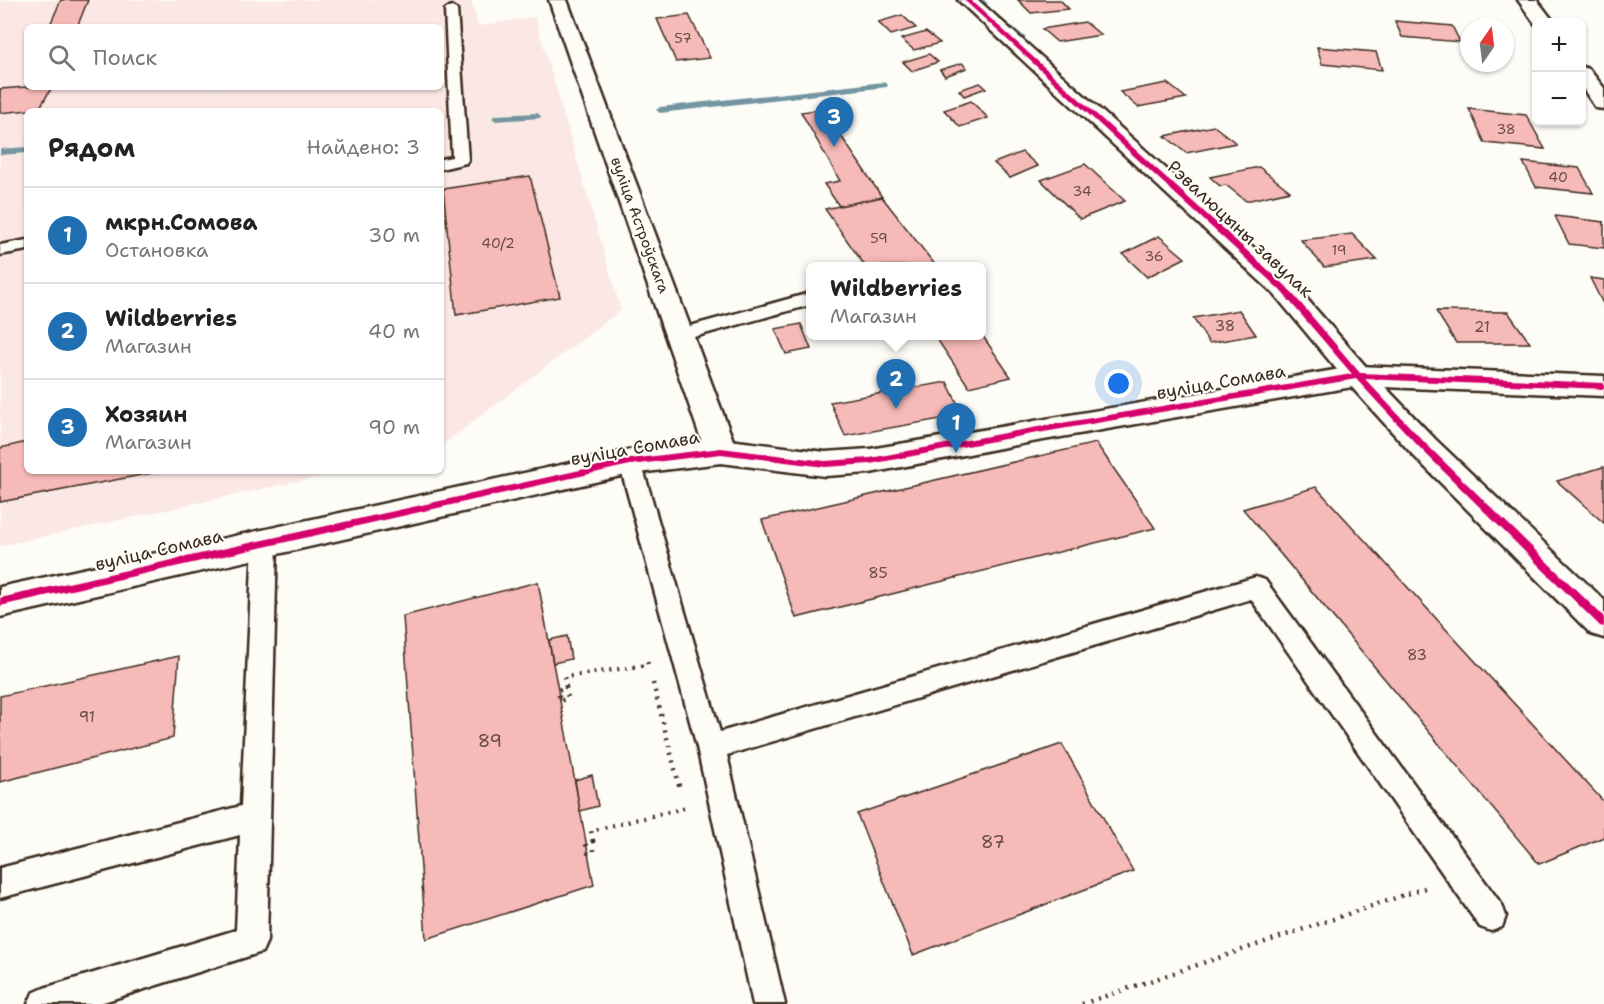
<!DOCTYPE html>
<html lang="ru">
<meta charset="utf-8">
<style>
body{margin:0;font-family:"Shantell Sans",sans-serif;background:#f6f6f6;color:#222}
.controls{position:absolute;right:18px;top:18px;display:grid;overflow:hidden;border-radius:9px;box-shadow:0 2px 4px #0004}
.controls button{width:54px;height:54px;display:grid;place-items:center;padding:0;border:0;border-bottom:2px solid #e0e0e0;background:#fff;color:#222;font:30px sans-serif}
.compass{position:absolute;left:1460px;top:18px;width:54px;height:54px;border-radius:50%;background:#fff;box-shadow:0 2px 4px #0004;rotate:14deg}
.you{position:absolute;left:1119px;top:384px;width:21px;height:21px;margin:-15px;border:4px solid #fff;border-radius:50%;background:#1a73e8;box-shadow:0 0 0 9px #1a73e833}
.badge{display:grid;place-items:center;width:39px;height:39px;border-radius:50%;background:#1f6fb2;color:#fff;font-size:20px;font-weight:700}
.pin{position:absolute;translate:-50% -50px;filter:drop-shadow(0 2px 3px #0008)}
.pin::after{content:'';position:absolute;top:32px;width:21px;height:18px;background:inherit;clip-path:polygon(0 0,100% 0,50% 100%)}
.popup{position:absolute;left:806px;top:262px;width:180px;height:78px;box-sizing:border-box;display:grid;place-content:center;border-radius:9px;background:#fff;filter:drop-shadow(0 2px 4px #0005);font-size:20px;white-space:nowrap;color:#767676}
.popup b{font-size:22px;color:#222}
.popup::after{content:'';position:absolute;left:50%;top:100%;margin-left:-12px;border:12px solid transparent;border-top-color:#fff}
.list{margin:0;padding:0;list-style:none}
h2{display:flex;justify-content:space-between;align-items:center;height:78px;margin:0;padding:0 24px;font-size:26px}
h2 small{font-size:20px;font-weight:400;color:#767676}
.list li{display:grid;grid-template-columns:39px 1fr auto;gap:18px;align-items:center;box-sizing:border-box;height:96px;padding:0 24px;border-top:2px solid #e0e0e0}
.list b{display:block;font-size:22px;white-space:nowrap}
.list p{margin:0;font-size:20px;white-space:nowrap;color:#767676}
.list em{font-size:20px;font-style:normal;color:#767676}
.icon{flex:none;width:33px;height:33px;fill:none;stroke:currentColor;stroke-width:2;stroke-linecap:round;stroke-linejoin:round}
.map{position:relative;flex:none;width:1604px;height:1004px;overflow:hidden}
.search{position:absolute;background:#fff;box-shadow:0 2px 4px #0004;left:24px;top:24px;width:420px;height:66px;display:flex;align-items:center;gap:15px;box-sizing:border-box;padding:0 21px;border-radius:9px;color:#767676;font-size:22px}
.panel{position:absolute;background:#fff;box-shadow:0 2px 4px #0004;left:24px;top:108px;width:420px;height:366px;border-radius:9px}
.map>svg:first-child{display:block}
</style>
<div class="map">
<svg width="1604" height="1004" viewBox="0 0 1604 1004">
<rect width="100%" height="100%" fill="#fdfcf7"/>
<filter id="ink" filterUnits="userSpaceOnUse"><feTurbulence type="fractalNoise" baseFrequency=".0167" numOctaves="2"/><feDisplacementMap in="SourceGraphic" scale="12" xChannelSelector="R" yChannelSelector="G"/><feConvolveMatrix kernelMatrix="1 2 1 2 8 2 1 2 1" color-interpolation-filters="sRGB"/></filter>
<g filter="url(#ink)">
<path fill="#fbe8e4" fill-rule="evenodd" d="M0,0h471l7,26 57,-9 86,293 -180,136v-335h-414v360h318l-345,75zM27,27h414v60h-414z"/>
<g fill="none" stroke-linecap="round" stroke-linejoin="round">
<g fill="#7395a2" fill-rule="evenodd">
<polygon points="976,0 984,0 988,4 981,6"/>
<polygon points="1006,26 1012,26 1025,37 1025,41 1019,41 1006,30"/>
<polygon points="884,82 888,85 887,87 660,113 656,110 660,107"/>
<polygon points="537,113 541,116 540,118 496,121 492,118 496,115"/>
<polygon points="27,147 27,153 0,155 0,149"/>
</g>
</g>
<g fill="#f6bab8" stroke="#3b2a1e" stroke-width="1.5">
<polygon points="61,0 88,0 77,27 49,27"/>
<polygon points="1018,0 1060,0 1069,9 1031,13"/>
<polygon points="689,15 710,58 676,62 657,19"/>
<polygon points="902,15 916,28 891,35 878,22"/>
<polygon points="1395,21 1452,26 1460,42 1402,37"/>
<polygon points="1085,22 1101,35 1057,42 1042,29"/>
<polygon points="926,32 940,43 914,50 901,39"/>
<polygon points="1317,47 1376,52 1382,70 1322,64"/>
<polygon points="929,54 938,62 912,71 903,62"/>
<polygon points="962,63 967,68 945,76 940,70"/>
<polygon points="980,83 986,88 964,96 959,90"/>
<polygon points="1167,83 1186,98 1138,107 1120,92"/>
<polygon points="27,87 52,87 39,109 0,113 0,89"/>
<polygon points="971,101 988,118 960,127 944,110"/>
<polygon points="823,109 882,197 839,206 824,184 840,181 801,112"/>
<polygon points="1469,109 1526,115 1545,149 1485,143"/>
<polygon points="1214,126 1236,143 1186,153 1165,136"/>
<polygon points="1022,152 1038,166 1010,178 994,163"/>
<polygon points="1523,162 1579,168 1593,193 1536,187"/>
<polygon points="1085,164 1125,201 1080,219 1041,180"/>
<polygon points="1259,167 1290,191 1246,201 1226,185 1220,186 1210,177"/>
<polygon points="530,176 560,297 456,315 443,189"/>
<polygon points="882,197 936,266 865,266 825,209"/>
<polygon points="1555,216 1604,222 1604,248 1569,244"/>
<polygon points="1352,234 1377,260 1324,267 1301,240"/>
<polygon points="1159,236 1185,258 1147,277 1123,254"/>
<polygon points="1590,278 1604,280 1604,306"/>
<polygon points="1239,310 1256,335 1209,343 1193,318"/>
<polygon points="1436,311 1508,312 1530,343 1456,343"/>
<polygon points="801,324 811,349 786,354 775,329"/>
<polygon points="982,335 1011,377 969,387 935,336"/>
<polygon points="947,382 963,415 845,436 830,402"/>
<polygon points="27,442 27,471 162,471 0,502 0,448"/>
<polygon points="1096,443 1155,528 796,618 762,520"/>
<polygon points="1603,467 1604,467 1604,523 1557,481"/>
<polygon points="1316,487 1604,802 1604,837 1539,864 1243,509"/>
<polygon points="538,582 594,885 426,939 403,616"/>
<polygon points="567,636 571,659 553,663 549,640"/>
<polygon points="179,656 173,738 0,782 0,696"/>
<polygon points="1062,744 1133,871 913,955 857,814"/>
<polygon points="592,775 598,806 580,811 575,780"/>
</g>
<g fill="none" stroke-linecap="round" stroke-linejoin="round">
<g stroke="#3b2a1e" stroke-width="5">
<g id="service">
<polygon points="451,6 457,10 468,160 466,163 441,169 441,159 452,157 445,10"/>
<polygon points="27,240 27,250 0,255 0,245"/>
<polygon points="810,293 810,305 679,341 672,339 669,335 672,331"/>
<polygon points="630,454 638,456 641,462 720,732 1256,577 1265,580 1502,905 1506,916 1502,927 1491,931 1480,927 1251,599 727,755 785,1004 753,1004 697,747 619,462 622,456"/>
<polygon points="265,534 273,536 277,543 267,941 262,952 97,1004 28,1004 33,993 44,988 236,930 240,835 0,898 0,868 241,806 253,543 257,536"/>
</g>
</g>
<g stroke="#3b2a1e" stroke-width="5">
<g id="minor">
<polygon points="549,0 567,0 737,451 732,459 721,463 710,459 705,451"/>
<polygon points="958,0 978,0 1292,282 1368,369 1435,439 1604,600 1604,638 1591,634 1413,455 1348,383 1274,294"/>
<polygon points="1518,0 1537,0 1554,22 1536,22 1536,25"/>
<polygon points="1582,67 1589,69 1604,88 1604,109 1596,108 1582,87"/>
</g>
</g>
<g stroke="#3b2a1e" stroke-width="5">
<polygon id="tertiary" points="1358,366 1604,376 1604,396 1358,386 1032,442 870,473 825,476 721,463 630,474 0,617 0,587 630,450 721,439 825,452 870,449"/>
</g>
<g stroke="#3b2a1e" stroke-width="4.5" stroke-dasharray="2 6" stroke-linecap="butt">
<polyline points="653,683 680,789"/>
<polygon points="566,687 568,698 560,701 558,690"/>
<polyline points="566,687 564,677 648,665 647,661"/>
<polygon points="593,841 594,852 588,853 586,844"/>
<polyline points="593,841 591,831 684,808 684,805"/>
<polyline points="1082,1004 1425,888"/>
</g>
<use href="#service" fill="#fdfcf7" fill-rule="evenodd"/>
<use href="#minor" fill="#fdfcf7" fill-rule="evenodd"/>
<use href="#tertiary" fill="#fdfcf7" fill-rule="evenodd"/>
<g stroke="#fdfcf7" stroke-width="4">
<polygon id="cycleway" points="964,0 970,0 1286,286 1360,373 1604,383 1604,389 1365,379 1427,445 1604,617 1604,627 1600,626 1421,449 1356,379 1032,434 870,464 825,467 721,454 630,465 0,606 0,598 630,459 721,448 825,461 870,458 1032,428 1352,374 1280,290"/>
</g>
<use href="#cycleway" fill="#d6006c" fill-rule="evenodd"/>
</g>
</g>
<g text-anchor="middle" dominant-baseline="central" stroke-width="4.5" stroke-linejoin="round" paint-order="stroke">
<g font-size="14" fill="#6a4e44">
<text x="683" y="38">57</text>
<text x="1506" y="129">38</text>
<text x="1558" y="177">40</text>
<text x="1082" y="191">34</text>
<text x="879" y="238">59</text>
<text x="498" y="243">40/2</text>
<text x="1339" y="250">19</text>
<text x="1154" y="256">36</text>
</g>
<g font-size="15" fill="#3b2a1e" stroke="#fdfcf7">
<text transform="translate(640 225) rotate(70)">вуліца Астроўскага</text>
</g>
<g font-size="15" fill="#6a4e44">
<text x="1225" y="326">38</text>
<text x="1482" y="327">21</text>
<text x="878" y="573">85</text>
<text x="1417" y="655">83</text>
<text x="87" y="717">91</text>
</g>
<g font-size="18" fill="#3b2a1e" stroke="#fdfcf7">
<text transform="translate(1240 229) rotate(43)">Рэвалюцыны завулак</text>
<text transform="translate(1221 382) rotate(-10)">вуліца Сомава</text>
<text transform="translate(635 448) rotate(-10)">вуліца Сомава</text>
<text transform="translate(159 550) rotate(-13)">вуліца Сомава</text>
</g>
<g font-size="18" fill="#6a4e44">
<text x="490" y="741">89</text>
<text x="993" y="842">87</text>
</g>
</g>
</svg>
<div class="controls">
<button>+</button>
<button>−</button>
</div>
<svg class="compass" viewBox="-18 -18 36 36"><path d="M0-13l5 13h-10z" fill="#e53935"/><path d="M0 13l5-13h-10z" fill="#767676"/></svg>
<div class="you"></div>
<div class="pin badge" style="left:956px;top:453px">1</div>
<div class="pin badge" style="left:896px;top:409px">2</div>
<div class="popup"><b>Wildberries</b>Магазин</div>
<div class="pin badge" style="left:834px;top:147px">3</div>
<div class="search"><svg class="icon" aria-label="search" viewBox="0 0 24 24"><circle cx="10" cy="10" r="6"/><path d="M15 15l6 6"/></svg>Поиск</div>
<section class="panel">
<h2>Рядом<small>Найдено: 3</small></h2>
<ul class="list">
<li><span class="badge">1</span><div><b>мкрн.Сомова</b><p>Остановка</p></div><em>30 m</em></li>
<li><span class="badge">2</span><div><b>Wildberries</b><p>Магазин</p></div><em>40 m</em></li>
<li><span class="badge">3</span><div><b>Хозяин</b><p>Магазин</p></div><em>90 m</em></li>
</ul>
</section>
</div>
